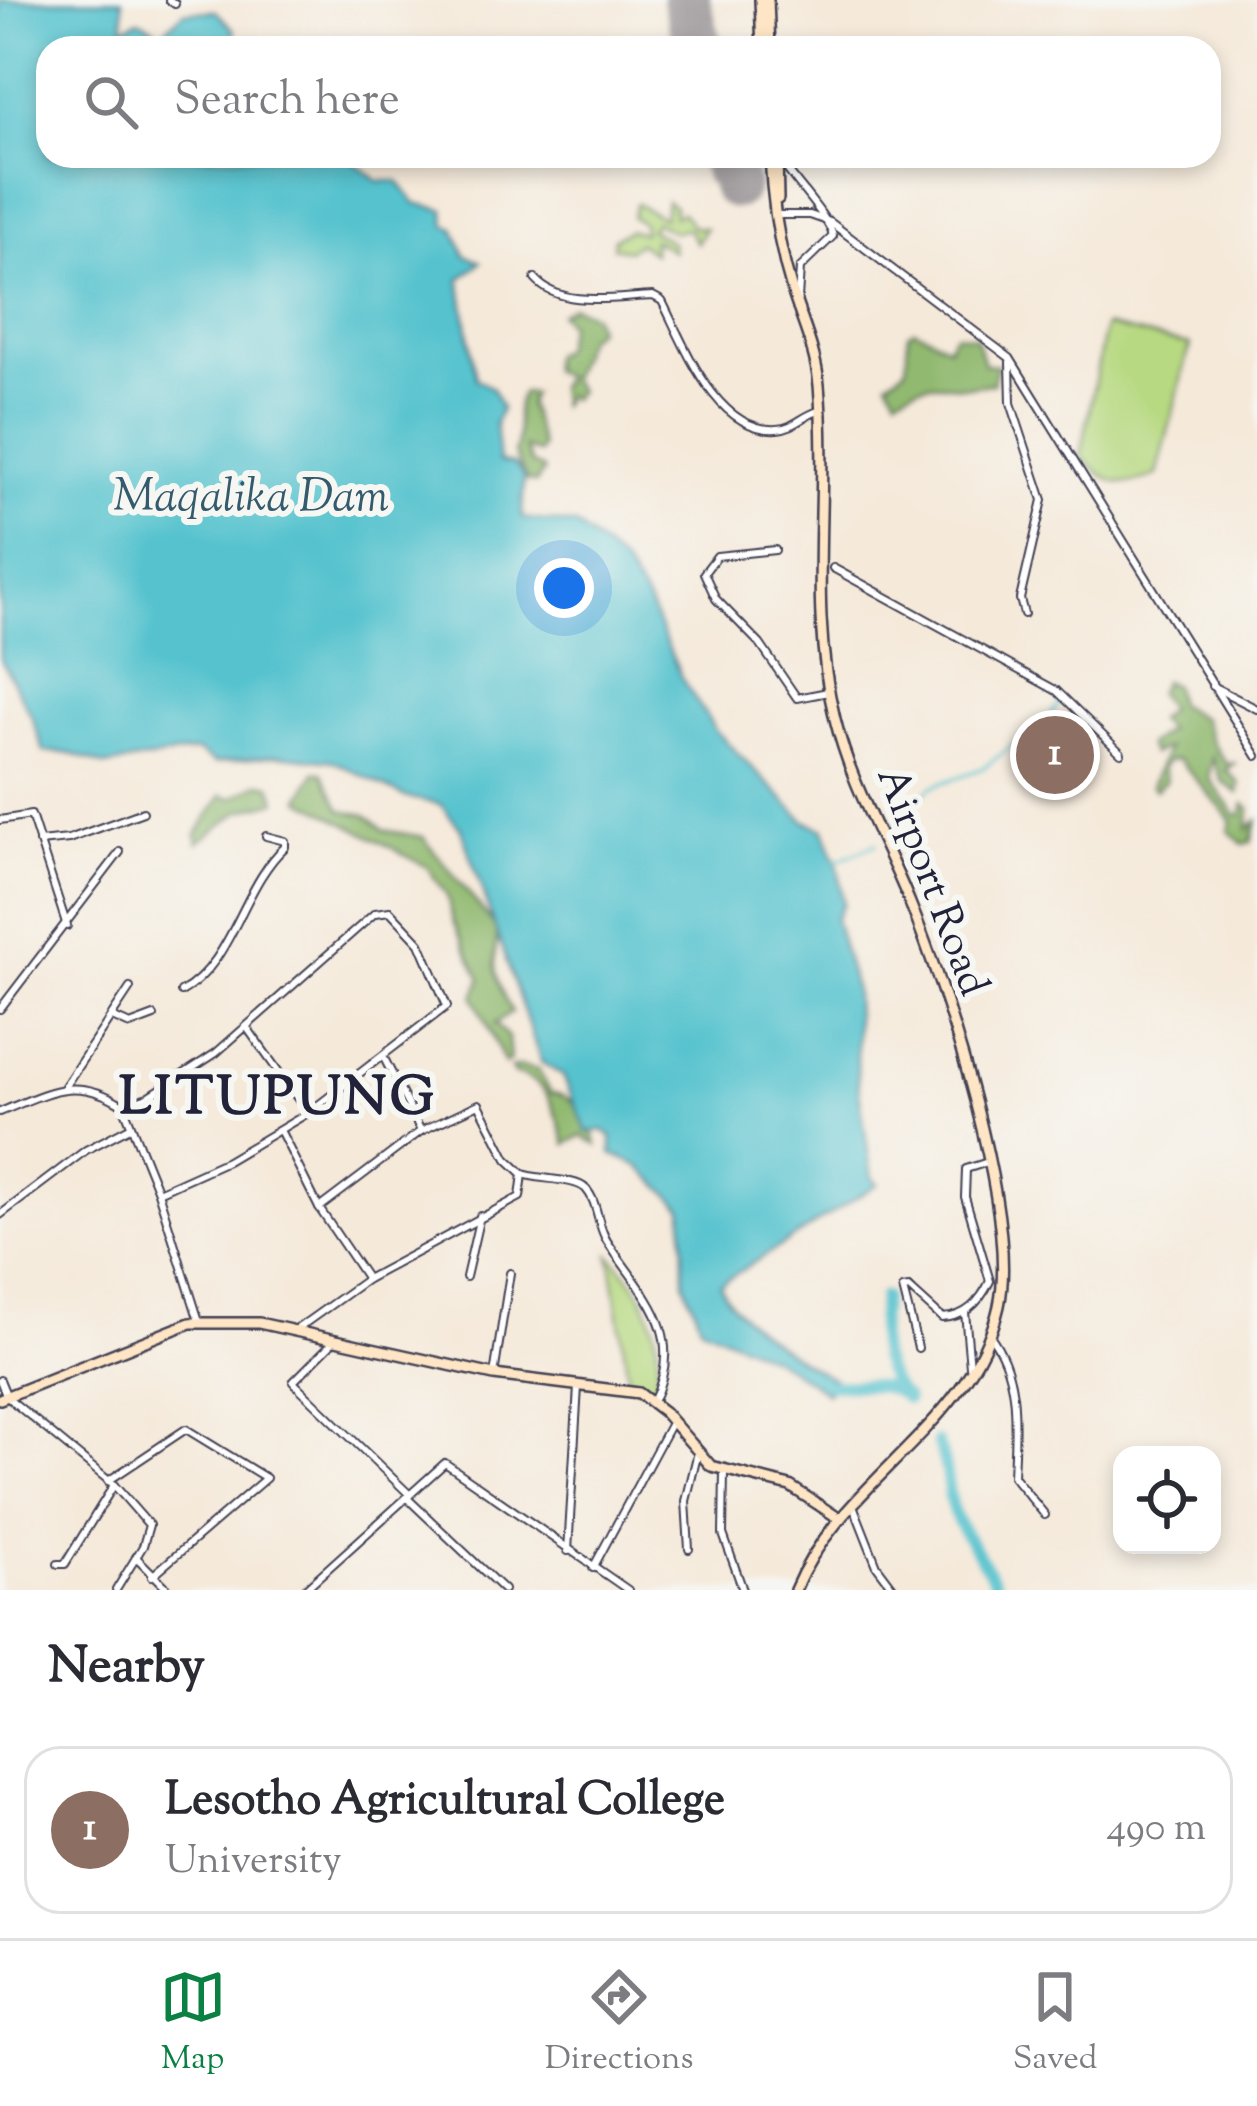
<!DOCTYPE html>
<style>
body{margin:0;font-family:"Sorts Mill Goudy",serif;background:#f2f2f3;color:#2b2b33}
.controls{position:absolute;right:36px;bottom:36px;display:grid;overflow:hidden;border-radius:24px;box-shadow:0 6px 18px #0003}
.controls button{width:108px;height:108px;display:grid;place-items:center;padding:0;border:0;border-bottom:3px solid #e1e1e2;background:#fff;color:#2b2b33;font:60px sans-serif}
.you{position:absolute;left:564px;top:588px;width:42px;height:42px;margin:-30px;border:9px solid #fff;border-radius:50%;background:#1a73e8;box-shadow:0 0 0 18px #1a73e833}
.badge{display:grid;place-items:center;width:78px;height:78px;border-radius:50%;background:#0b8043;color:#fff;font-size:39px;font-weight:700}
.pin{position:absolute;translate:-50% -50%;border:6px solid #fff;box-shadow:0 3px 12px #0006}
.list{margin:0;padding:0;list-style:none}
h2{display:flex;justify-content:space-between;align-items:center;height:156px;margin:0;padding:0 48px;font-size:51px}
h2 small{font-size:39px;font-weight:400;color:#7c7c81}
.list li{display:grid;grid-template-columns:78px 1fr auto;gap:36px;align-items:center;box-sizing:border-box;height:168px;margin:0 24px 24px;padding:0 24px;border:3px solid #e1e1e2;border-radius:36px}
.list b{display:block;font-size:45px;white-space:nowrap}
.list p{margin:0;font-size:39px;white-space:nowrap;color:#7c7c81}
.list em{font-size:39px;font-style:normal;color:#7c7c81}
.icon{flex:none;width:66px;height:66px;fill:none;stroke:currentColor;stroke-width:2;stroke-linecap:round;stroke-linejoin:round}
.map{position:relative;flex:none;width:1257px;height:1590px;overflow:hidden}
.search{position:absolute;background:#fff;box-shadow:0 6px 18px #0003;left:36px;right:36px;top:36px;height:132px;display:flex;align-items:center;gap:30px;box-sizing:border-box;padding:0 42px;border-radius:36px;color:#7c7c81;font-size:45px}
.sheet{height:348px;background:#fff}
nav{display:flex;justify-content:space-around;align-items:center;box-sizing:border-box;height:168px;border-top:3px solid #e1e1e2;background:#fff;font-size:33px;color:#7c7c81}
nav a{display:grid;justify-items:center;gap:6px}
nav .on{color:#0b8043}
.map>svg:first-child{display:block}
</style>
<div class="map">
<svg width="1257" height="1590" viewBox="0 0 1257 1590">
<rect width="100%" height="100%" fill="#f6f6f2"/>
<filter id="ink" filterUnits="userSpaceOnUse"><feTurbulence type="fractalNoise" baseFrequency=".00833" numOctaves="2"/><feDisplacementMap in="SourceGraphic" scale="24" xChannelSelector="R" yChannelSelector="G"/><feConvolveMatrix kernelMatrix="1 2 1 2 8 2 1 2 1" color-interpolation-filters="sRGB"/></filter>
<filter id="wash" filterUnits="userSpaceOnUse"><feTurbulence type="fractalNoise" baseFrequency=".004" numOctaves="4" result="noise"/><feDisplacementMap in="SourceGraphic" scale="48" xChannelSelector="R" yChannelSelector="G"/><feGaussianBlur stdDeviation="2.7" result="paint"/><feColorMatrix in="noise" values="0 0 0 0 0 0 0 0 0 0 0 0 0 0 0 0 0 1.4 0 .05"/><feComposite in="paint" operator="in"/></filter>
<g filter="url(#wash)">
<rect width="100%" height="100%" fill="#f5e9d9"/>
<g fill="#b7d981" stroke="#6c7e5e" stroke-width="3">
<polygon points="666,201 674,206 674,217 682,212 693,227 705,228 697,243 688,229 674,232 655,222 650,229 671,242 673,251 653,240 653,253 639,243 628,250 613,247 614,238 629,230 643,233 643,223 632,217 636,204 664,218"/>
<path d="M1105,326l85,19 -33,130c-36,16 -50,8 -76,-19z"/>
<path d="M610,1255c39,38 53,77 46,131l-7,5 -20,-8z"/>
</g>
<g fill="#91b96f" stroke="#5a6e55" stroke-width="3">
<polygon points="572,306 592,314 597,328 585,339 570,379 578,391 571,399 565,395 560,405 557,388 565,378 551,370 551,356 562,349 568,325 560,314"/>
<path d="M914,329l34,17 7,-12 21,3 8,27 14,1 -5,18c-46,12 -50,-13 -96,13l-9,-15 18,-13 2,-35z"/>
<path d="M522,393h10l-4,10 14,44 -3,6 -14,-5 6,15 13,7 -8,13 -9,-2 -13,-28c9,-21 -4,-40 8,-60z"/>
<path d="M1163,681l10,4 4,19 26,15c6,20 11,27 24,45l9,-1 -10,7 14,14 -2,9 -16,-12 -10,-24 -3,21 26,36 6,1 3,-11 6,4 -2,21 9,-8 -6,21 -8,2 -14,-13 3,-10 -53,-61h-9l-8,7 4,13 -10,10 -5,-4 16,-38 -16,6 -4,-9 20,-15 -10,-10 11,-11 -11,-16z"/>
<path d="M315,772h7l19,38 25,5 18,15 39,7 75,93c-6,34 -3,53 14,82l-17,12 13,13 2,23 -5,4 -31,-67 7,-18 -28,-57 -6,-26 -20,-29 -127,-68z"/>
<polygon points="260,783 271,785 277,801 240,811 198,843 196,835 222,795 231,798"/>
<path d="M519,1066l19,4 13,23c24,1 40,29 46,52l-15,-9 -16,8c-8,-26 -17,-66 -52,-70l-3,-6z"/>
</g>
<path fill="#55c2ce" stroke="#3c7284" stroke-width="3" d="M0,0h122l2,28 15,-8 23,13 22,-21 32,-1 18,19 3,18h-189v108h299l31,25h20l17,22 30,7 1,16 8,2 11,27 16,7 -21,17 16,100 16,9 9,21 -6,14 4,39 15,2 10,13 -2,41 54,7 46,38 27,41 33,75 34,52 89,90 19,8 15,42 4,32 -8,17 20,71 3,93 14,93 6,7 -158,100c11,33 83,80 114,95l-7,14 -52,-34 -74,-33 -17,-44 -1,-74 -45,-43 -26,-11v-17l-9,-7 -16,2 -24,-56 -22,-14 -80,-233 -21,-25 -35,-7 -72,-36 -56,-6 -63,8 -17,-12 -92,15c-25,-10 -36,-15 -61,-14l-12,-35 -32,-59z"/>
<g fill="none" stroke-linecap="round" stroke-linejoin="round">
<g stroke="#55c2ce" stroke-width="3">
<polyline points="886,832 931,787 983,768 1044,722 1062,701"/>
<polyline points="834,862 876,844"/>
</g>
<g stroke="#55c2ce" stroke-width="12">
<path d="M883,1297c-5,38 -8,61 15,94"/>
<path d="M831,1385c26,1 57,-5 76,14"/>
<path d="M937,1442c11,22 9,42 15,65 8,26 35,54 46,83"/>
</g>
<polyline stroke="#8c868a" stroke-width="18" points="707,156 714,177 729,182 742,169 735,156"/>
<g stroke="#8c868a" stroke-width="48">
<polyline points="686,0 699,48"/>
<polyline points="727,156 735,185"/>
</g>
</g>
</g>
<g filter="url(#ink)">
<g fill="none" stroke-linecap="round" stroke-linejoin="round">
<g stroke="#424053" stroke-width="10">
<g id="street">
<polyline points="169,0 175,4"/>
<path d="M780,159c13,22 48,57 53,77l-33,32 -2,31"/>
<polyline points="778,215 810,215 830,222 1010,358 1257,756"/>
<path d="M535,279c26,30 82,18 118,17l9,5c22,43 54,132 115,128 18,-1 26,-14 42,-18"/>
<polyline points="1010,362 1011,403 1043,500 1020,599 1024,614"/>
<polyline points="775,550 717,556 704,573 716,599 760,644 797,698 828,692"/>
<polyline points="833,568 1057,691 1121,753"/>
<polyline points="1212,686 1257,709"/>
<polyline points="0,820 31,815 67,926"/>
<polyline points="39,842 69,839 143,812"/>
<path d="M181,992c52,-28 61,-106 104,-145v-6l-19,-5"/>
<polyline points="0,1009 120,852"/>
<polyline points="112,1017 130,1025 154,1016"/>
<polyline points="65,1086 130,988"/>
<polyline points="123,1105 148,1097 216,1053 375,913 390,911 420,943 447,1006 308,1113"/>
<path d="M0,1112c47,-19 75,-38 123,-7l35,87 69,-31 81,-48 -60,-84"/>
<polyline points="281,1132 319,1208 421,1131 383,1056"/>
<path d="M523,1174c16,6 52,4 63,15 12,13 11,36 21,52 34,53 81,89 46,161"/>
<polyline points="158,1192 199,1321"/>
<polyline points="319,1208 367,1279 520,1197 523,1174 507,1159 479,1104 421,1131"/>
<polyline points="0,1215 86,1150 130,1127"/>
<polyline points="466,1277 480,1216"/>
<polyline points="965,1312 970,1367"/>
<polyline points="297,1329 367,1279"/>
<path d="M989,1334c32,41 26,94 24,142l32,39"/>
<polyline points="335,1340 293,1382 410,1495"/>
<path d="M918,1348l-15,-59 6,-1 33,30c24,-1 38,-16 48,-37l-25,-84 1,-28 22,-7"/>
<polyline points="494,1375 510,1273"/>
<polyline points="0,1380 7,1397 114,1485 149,1525 143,1546 116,1590"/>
<polyline points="724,1472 723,1534 743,1590"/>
<polyline points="108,1481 186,1429 266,1478 152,1576"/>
<polyline points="407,1498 504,1590"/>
<polyline points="853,1505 877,1566 895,1590"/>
<polyline points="689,1549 686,1501 698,1452"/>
<polyline points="568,1551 578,1387"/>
<polyline points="136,1557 169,1590"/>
<polyline points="58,1564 65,1564 114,1485"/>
<polyline points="593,1568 671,1423"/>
<polyline points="304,1590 445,1463 628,1590"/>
</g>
</g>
<g stroke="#424053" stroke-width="14">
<g id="secondary">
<polyline points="760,0 762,48"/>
<polyline points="768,0 770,48"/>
<path d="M770,156c2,44 9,92 22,134 10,32 24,61 27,95 10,112 -12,223 16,334 16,66 50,122 75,184 37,90 109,312 89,403 -27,119 -159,175 -204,284"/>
<polyline points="777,156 778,199"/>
<polyline points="0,1399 190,1323 259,1323 494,1375 639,1393 664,1412 711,1466 790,1486 840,1519"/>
</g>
</g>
<use href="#street" stroke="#fff" stroke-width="6"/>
<use href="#secondary" stroke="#fde5c5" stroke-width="9"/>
</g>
</g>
<g text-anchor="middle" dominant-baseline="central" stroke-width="12" stroke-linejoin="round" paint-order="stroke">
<g font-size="42" fill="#22223b" stroke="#f6f6f2">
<text transform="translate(930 882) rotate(69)">Airport Road</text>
</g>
<g font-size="45" font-style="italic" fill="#345a6e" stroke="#f6f6f2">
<text x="251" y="499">Maqalika Dam</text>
</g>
<g font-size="54" font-weight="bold" letter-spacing="3" fill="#22223b" stroke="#f6f6f2">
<text x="278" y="1100">LITUPUNG</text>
</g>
</g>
</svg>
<div class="controls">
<button><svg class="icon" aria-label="locate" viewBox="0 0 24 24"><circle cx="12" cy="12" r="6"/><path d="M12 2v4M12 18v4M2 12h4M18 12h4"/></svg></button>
</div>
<div class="you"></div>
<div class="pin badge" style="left:1055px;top:755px;background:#8d6e63">1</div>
<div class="search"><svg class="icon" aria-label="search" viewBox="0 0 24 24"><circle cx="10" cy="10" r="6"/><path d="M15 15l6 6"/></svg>Search here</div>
</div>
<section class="sheet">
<h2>Nearby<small></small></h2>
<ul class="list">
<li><span class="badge" style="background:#8d6e63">1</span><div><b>Lesotho Agricultural College</b><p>University</p></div><em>490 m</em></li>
</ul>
</section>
<nav>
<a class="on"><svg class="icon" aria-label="map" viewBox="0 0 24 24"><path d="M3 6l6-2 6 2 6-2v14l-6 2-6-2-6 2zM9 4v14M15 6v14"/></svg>Map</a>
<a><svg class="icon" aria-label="directions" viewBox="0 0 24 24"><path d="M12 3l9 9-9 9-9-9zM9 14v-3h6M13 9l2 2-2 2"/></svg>Directions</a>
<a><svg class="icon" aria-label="saved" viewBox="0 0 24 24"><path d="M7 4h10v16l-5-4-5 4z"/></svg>Saved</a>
</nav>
